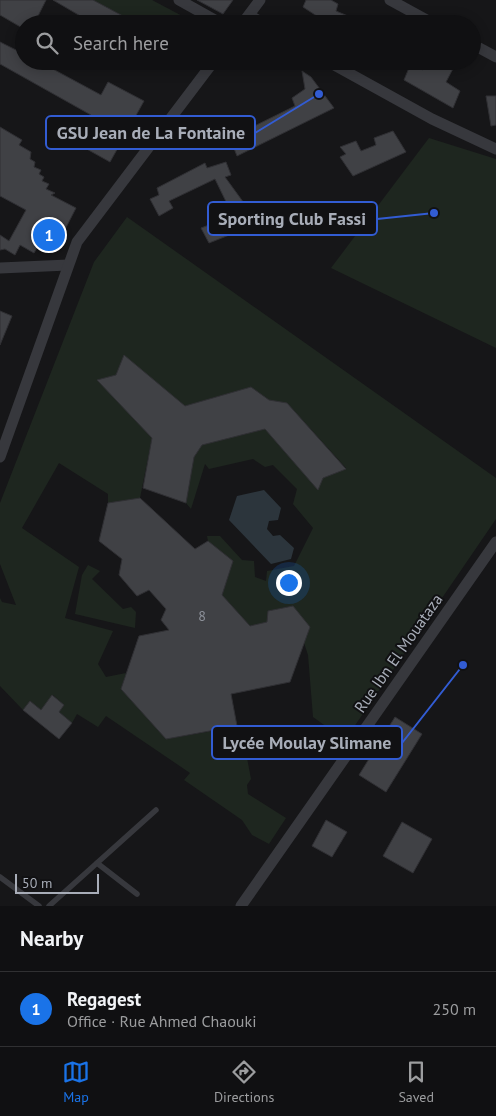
<!DOCTYPE html>
<meta charset="utf-8">
<style>
body{margin:0;font-family:"PT Sans",sans-serif;background:#19191b;color:#f1f3f6}
.scale{position:absolute;left:15px;bottom:12px;width:84px;box-sizing:border-box;padding-left:5px;border:2px solid #a8adb8;border-top:0;font-size:14px;line-height:18px;white-space:nowrap;color:#a8adb8;-webkit-text-stroke:4px #111113;paint-order:stroke}
.you{position:absolute;left:288px;top:582px;width:18px;height:18px;margin:-12px;border:4px solid #fff;border-radius:50%;background:#1a73e8;box-shadow:0 0 0 8px #1a73e833}
.badge{display:grid;place-items:center;width:32px;height:32px;border-radius:50%;background:#1a73e8;color:#fff;font-size:16px;font-weight:700}
.pin{position:absolute;translate:-50% -50%;border:2px solid #fff;box-shadow:0 1px 5px #0006}
.list{margin:0;padding:0;list-style:none}
h2{display:flex;justify-content:space-between;align-items:center;height:65px;margin:0;padding:0 20px;font-size:21px}
h2 small{font-size:16px;font-weight:400;color:#9c9d9f}
.list li{display:grid;grid-template-columns:32px 1fr auto;gap:15px;align-items:center;box-sizing:border-box;height:75px;padding:0 20px;border-top:1px solid #303032}
.list b{display:block;font-size:19px;white-space:nowrap}
.list p{margin:0;font-size:16px;white-space:nowrap;color:#9c9d9f}
.list em{font-size:16px;font-style:normal;color:#9c9d9f}
.icon{flex:none;width:28px;height:28px;fill:none;stroke:currentColor;stroke-width:2;stroke-linecap:round;stroke-linejoin:round}
.map{position:relative;flex:none;width:496px;height:906px;overflow:hidden}
.search{position:absolute;background:#101012;box-shadow:0 2px 12px #0003;left:15px;right:15px;top:15px;height:55px;display:flex;align-items:center;gap:12px;box-sizing:border-box;padding:0 18px;border-radius:28px;color:#9c9d9f;font-size:19px}
.sheet{height:140px;background:#101012}
nav{display:flex;justify-content:space-around;align-items:center;box-sizing:border-box;height:70px;border-top:1px solid #303032;background:#101012;font-size:14px;color:#9c9d9f}
nav a{display:grid;justify-items:center;gap:2px}
nav .on{color:#1a73e8}
.map>svg:first-child{display:block}
</style>
<div class="map">
<svg width="496" height="906" viewBox="0 0 496 906">
<rect width="100%" height="100%" fill="#161618"/>
<g fill="#1e261f">
<polygon points="93,0 152,0 186,18 182,24 138,24"/>
<polygon points="429,138 496,159 496,348 331,268"/>
<polygon points="127,217 496,478 496,519 345,740 313,717 308,655 292,606 268,611 267,622 250,626 222,595 233,561 208,541 207,536 220,536 242,560 254,561 255,577 266,581 267,571 294,566 313,528 293,504 297,489 273,465 265,467 253,459 209,469 205,464 191,509 186,503 194,457 202,445 265,429 318,489 323,478 346,468 287,403 269,400 251,387 185,406 124,356 116,375 98,380 152,438 140,498 108,503 108,494 59,463 22,528 79,567 65,618 113,631 98,664 106,677 126,673 121,689 166,739 213,731 217,745 244,742 251,779 247,785 248,794 286,818 269,844 252,835 242,820 184,780 190,773 106,716 98,727 77,714 72,723 59,712 64,705 53,695 41,710 30,701 23,710 0,686 0,598 2,602 16,605 0,564 0,503 94,262"/>
<polygon points="88,565 100,571 92,579 123,609 131,607 136,612 135,628 75,614 82,575"/>
</g>
<polygon fill="#2c353c" points="264,490 281,508 278,520 269,521 267,529 273,536 280,535 294,548 291,559 271,564 229,520 237,496"/>
<g fill="#404145" stroke="#303034">
<polygon points="0,0 46,0 34,24 24,24 24,29 0,15"/>
<polygon points="53,0 93,0 138,24 94,24"/>
<polygon points="197,0 233,0 223,14"/>
<polygon points="306,0 331,0 338,4 336,11 367,24 329,24 303,7"/>
<polygon points="0,42 24,54 24,61 38,61 101,95 108,82 144,101 110,162 76,143 91,115 0,64"/>
<polygon points="428,61 457,61 446,82 460,91 453,108 404,80 411,63 423,70"/>
<polygon points="302,71 311,77 334,108 237,156 230,138 295,106 292,98 305,89"/>
<polygon points="486,96 496,96 496,125 491,126"/>
<polygon points="0,127 22,140 19,145 31,152 30,159 35,162 34,167 41,170 39,174 44,177 42,181 49,184 46,189 55,193 51,195 76,208 57,245 49,241 45,250 38,246 34,253 20,245 15,255 5,249 0,250 0,235 9,241 26,210 0,196"/>
<polygon points="393,131 406,152 353,176 340,157 346,154 340,147 356,141 361,151 376,145 374,138"/>
<polygon points="226,162 231,175 225,177 249,210 252,226 209,243 201,228 233,216 215,179 169,201 173,208 159,216 150,199 159,195 157,188 205,163 207,168"/>
<polygon points="0,311 12,316 0,345"/>
<polygon points="124,355 185,406 251,387 269,400 287,403 346,469 323,478 318,490 265,429 202,445 194,457 186,503 143,488 152,438 97,380 116,375"/>
<polygon points="140,498 195,549 208,541 233,561 222,595 250,626 267,622 268,611 293,606 310,627 290,682 231,694 237,726 166,739 121,689 139,636 169,630 161,620 166,609 149,590 137,596 119,575 122,559 99,541 108,503"/>
<polygon points="52,695 64,705 59,712 72,723 59,739 23,710 30,701 41,710"/>
<polygon points="395,717 422,734 386,792 359,775"/>
<polygon points="326,820 347,832 332,857 312,846"/>
<polygon points="402,822 432,839 413,873 383,856"/>
</g>
<g fill="none" stroke-linecap="round" stroke-linejoin="round">
<g stroke="#37383d" stroke-width="5.5">
<polyline points="97,863 156,810"/>
<polyline points="0,877 39,906"/>
<polyline points="49,906 97,863 137,894"/>
</g>
<g stroke="#37383d" stroke-width="11">
<polyline points="179,0 222,24"/>
<polyline points="390,0 434,24"/>
<polyline points="249,15 264,24"/>
<polyline points="242,24 260,0"/>
<polyline points="472,44 496,57"/>
<polyline points="327,61 432,119 496,149"/>
<polyline points="0,268 68,265"/>
<polyline points="0,457 77,242 214,61"/>
<polyline points="241,906 496,542"/>
</g>
</g>
<g text-anchor="middle" dominant-baseline="central" stroke-width="4" stroke-linejoin="round" paint-order="stroke">
<g font-size="14" fill="#8e929b">
<text x="202" y="616">8</text>
</g>
<g font-size="16" fill="#a8adb8" stroke="#111113">
<text transform="translate(398 653) rotate(-55)">Rue Ibn El Mouataza</text>
</g>
</g>
<path fill="none" stroke="#325cd3" stroke-width="2" d="M319 94L255 133M434 213L377 219M463 665L402 743"/>
<g fill="#325cd3" stroke="#111113" stroke-width="2">
<circle cx="319" cy="94" r="5"/>
<circle cx="434" cy="213" r="5"/>
<circle cx="463" cy="665" r="5"/>
</g>
<g fill="#111113" stroke="#325cd3" stroke-width="2">
<rect x="46" y="116" width="209" height="33" rx="5"/>
<rect x="208" y="202" width="169" height="33" rx="5"/>
<rect x="212" y="726" width="190" height="33" rx="5"/>
</g>
<g font-size="18" text-anchor="middle" font-weight="bold" fill="#a8adb8">
<text x="151" y="139">GSU Jean de La Fontaine</text>
<text x="292" y="225">Sporting Club Fassi</text>
<text x="307" y="749">Lycée Moulay Slimane</text>
</g>
</svg>
<div class="scale">50 m</div>
<div class="you"></div>
<div class="pin badge" style="left:49px;top:235px">1</div>
<div class="search"><svg class="icon" aria-label="search" viewBox="0 0 24 24"><circle cx="10" cy="10" r="6"/><path d="M15 15l6 6"/></svg>Search here</div>
</div>
<section class="sheet">
<h2>Nearby<small></small></h2>
<ul class="list">
<li><span class="badge">1</span><div><b>Regagest</b><p>Office · Rue Ahmed Chaouki</p></div><em>250 m</em></li>
</ul>
</section>
<nav>
<a class="on"><svg class="icon" aria-label="map" viewBox="0 0 24 24"><path d="M3 6l6-2 6 2 6-2v14l-6 2-6-2-6 2zM9 4v14M15 6v14"/></svg>Map</a>
<a><svg class="icon" aria-label="directions" viewBox="0 0 24 24"><path d="M12 3l9 9-9 9-9-9zM9 14v-3h6M13 9l2 2-2 2"/></svg>Directions</a>
<a><svg class="icon" aria-label="saved" viewBox="0 0 24 24"><path d="M7 4h10v16l-5-4-5 4z"/></svg>Saved</a>
</nav>
